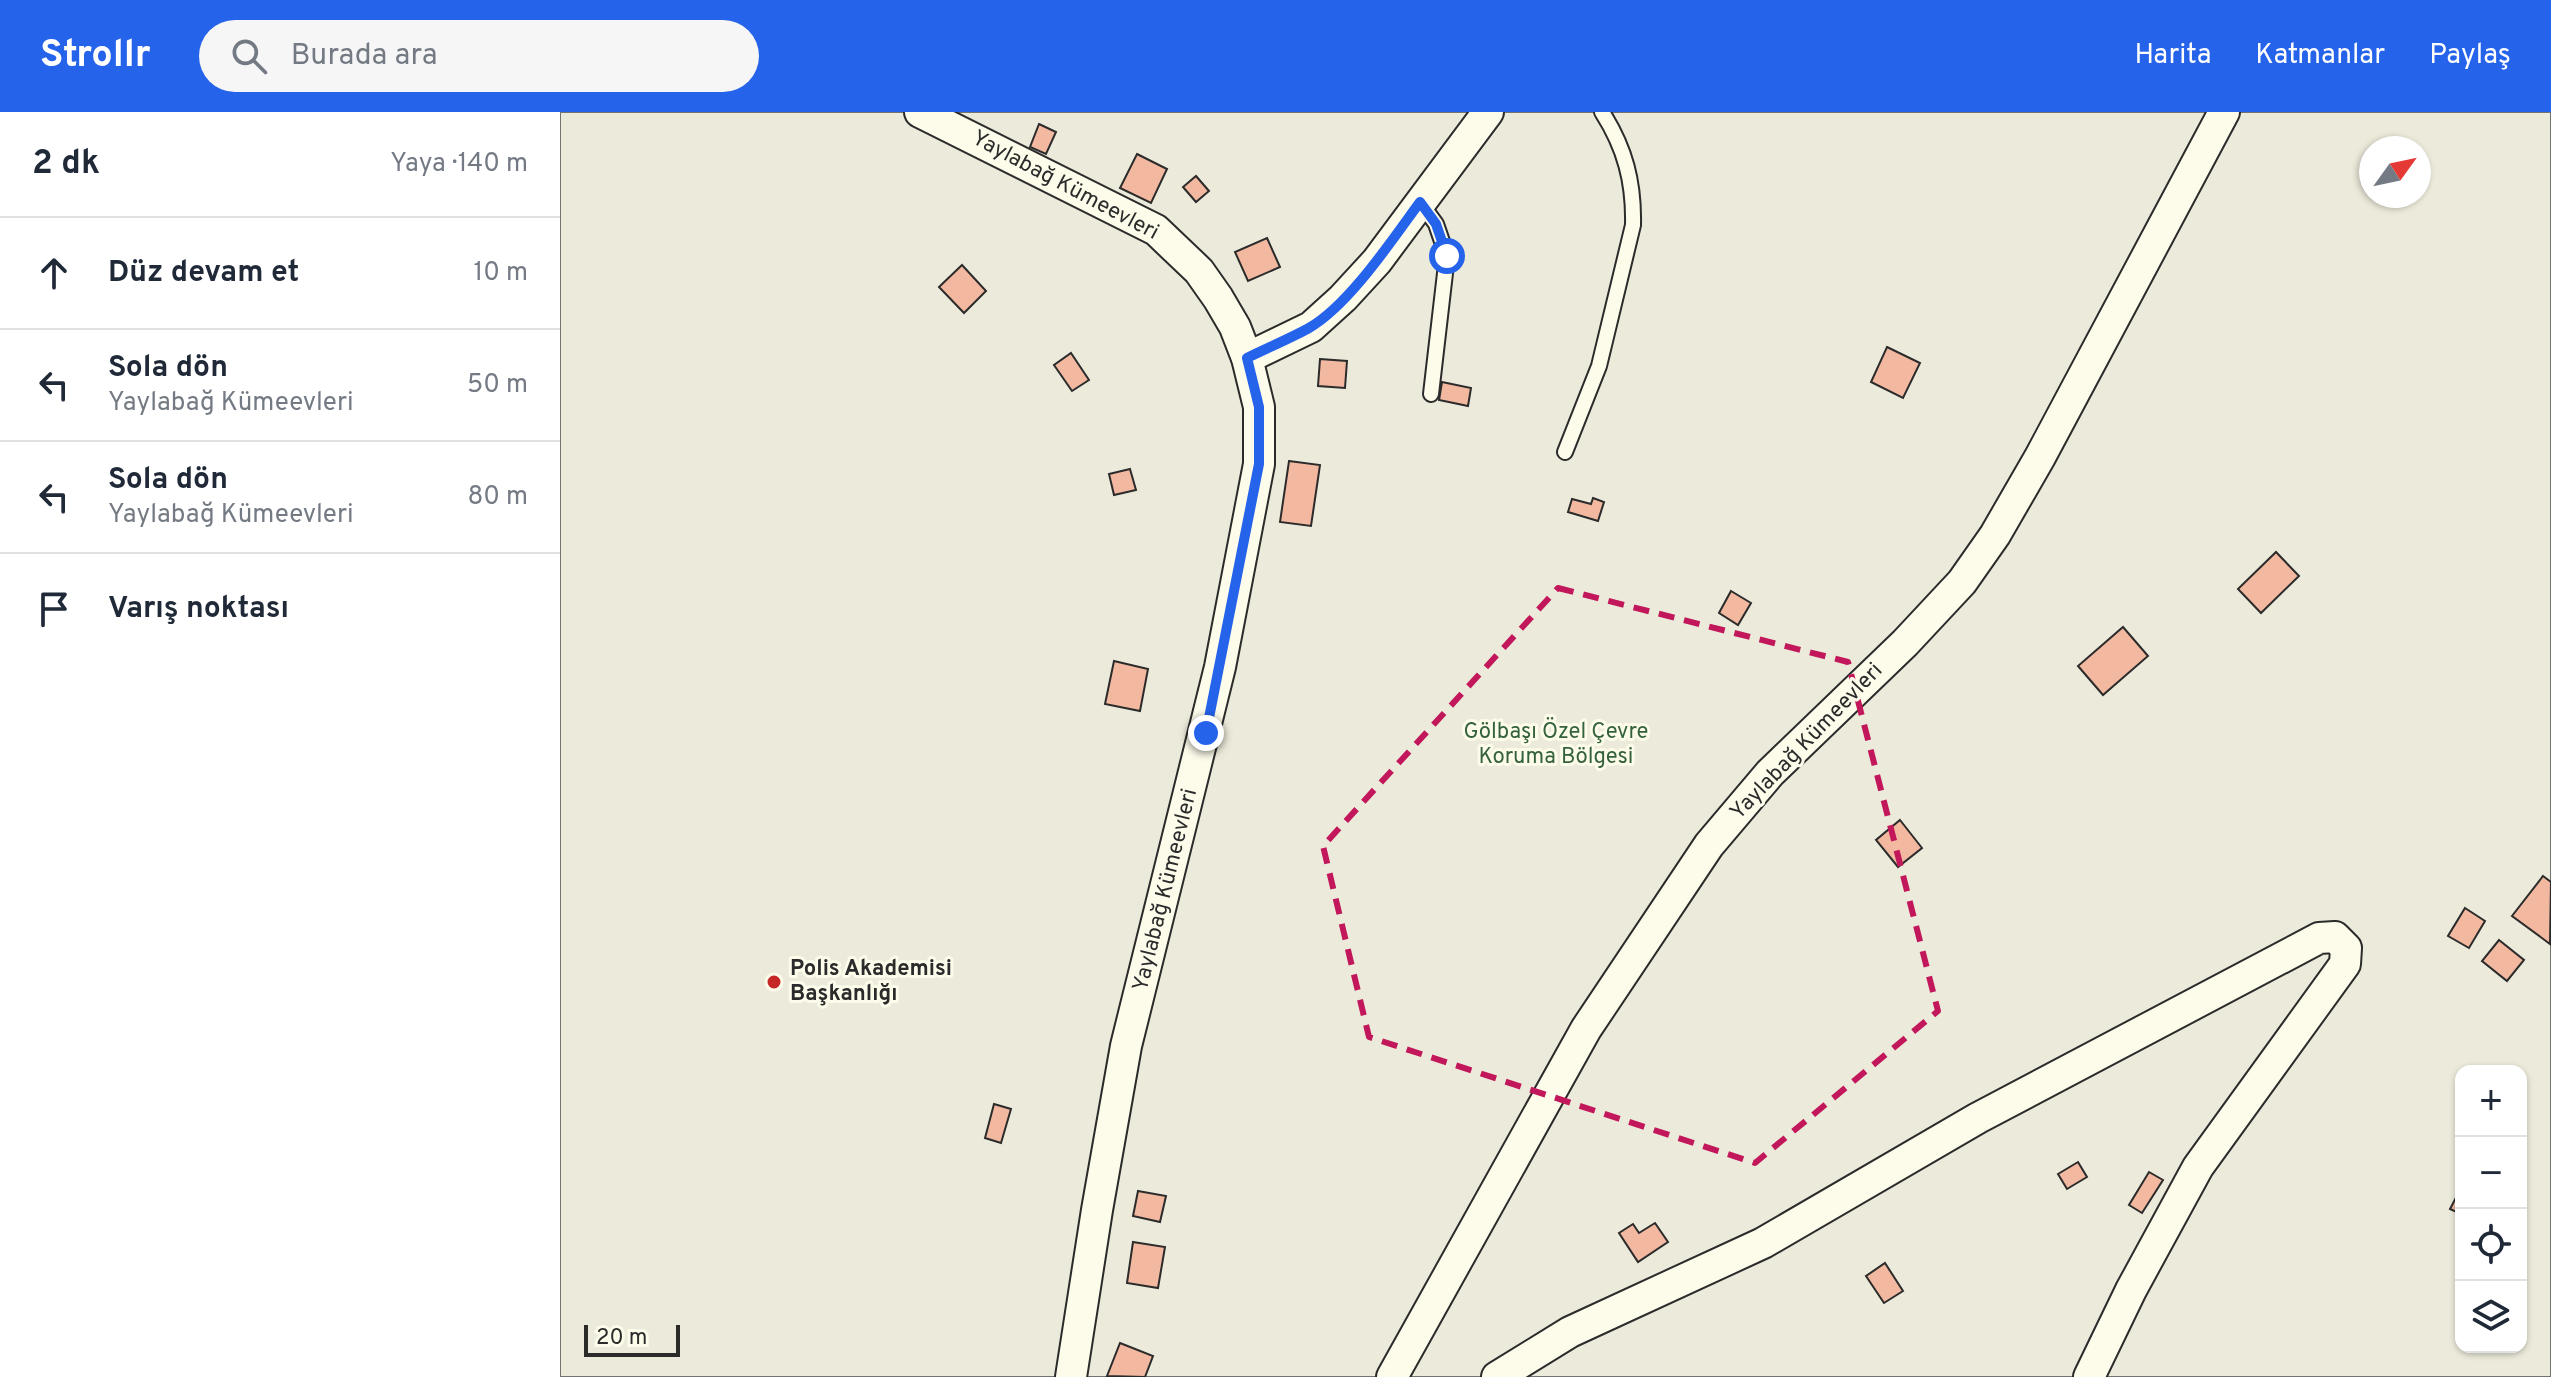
<!DOCTYPE html>
<html lang="tr">
<meta charset="utf-8">
<style>
body{margin:0;font-family:Overpass,sans-serif;background:#f6f6f7;color:#1f2937}
.controls{position:absolute;right:24px;bottom:24px;display:grid;overflow:hidden;border-radius:16px;box-shadow:0 2px 6px #0004}
.controls button{width:72px;height:72px;display:grid;place-items:center;padding:0;border:0;border-bottom:2px solid #e0e1e3;background:#fff;color:#1f2937;font:40px sans-serif}
.compass{position:absolute;left:1799px;top:24px;width:72px;height:72px;border-radius:50%;background:#fff;box-shadow:0 2px 6px #0004;rotate:57deg}
.scale{position:absolute;left:24px;bottom:20px;width:96px;box-sizing:border-box;padding-left:8px;border:4px solid #2b2b2b;border-top:0;font-size:22px;line-height:28px;white-space:nowrap;color:#2b2b2b;-webkit-text-stroke:6px #fdfbea;paint-order:stroke}
.stop{position:absolute;width:24px;height:24px;margin:-18px;border:6px solid #2563eb;border-radius:50%;background:#fff}
.stop.end{background:#2563eb;border-color:#fff;box-shadow:0 2px 8px #0008}
.list{margin:0;padding:0;list-style:none}
h2{display:flex;justify-content:space-between;align-items:center;height:104px;margin:0;padding:0 32px;font-size:34px}
h2 small{font-size:26px;font-weight:400;color:#747a83}
.list li{display:grid;grid-template-columns:52px 1fr auto;gap:24px;align-items:center;box-sizing:border-box;height:112px;padding:0 32px;border-top:2px solid #e0e1e3}
.list b{display:block;font-size:30px;white-space:nowrap}
.list p{margin:0;font-size:26px;white-space:nowrap;color:#747a83}
.list em{font-size:26px;font-style:normal;color:#747a83}
.icon{flex:none;width:44px;height:44px;fill:none;stroke:currentColor;stroke-width:2;stroke-linecap:round;stroke-linejoin:round}
.map{position:relative;flex:none;width:1991px;height:1265px;overflow:hidden}
header{display:flex;align-items:center;gap:48px;box-sizing:border-box;height:112px;padding:0 40px;background:#2563eb;color:#fff}
header strong{font-size:38px}
nav{display:flex;gap:44px;margin-inline-start:auto;font-size:28px}
.search{width:560px;height:72px;background:#f6f6f7;display:flex;align-items:center;gap:20px;box-sizing:border-box;padding:0 28px;border-radius:44px;color:#747a83;font-size:30px}
main{display:flex}
aside{flex:1;background:#fff}
.map>svg:first-child{display:block}
</style>
<header>
<strong>Strollr</strong>
<div class="search"><svg class="icon" aria-label="search" viewBox="0 0 24 24"><circle cx="10" cy="10" r="6"/><path d="M15 15l6 6"/></svg>Burada ara</div>
<nav><a>Harita</a><a>Katmanlar</a><a>Paylaş</a></nav>
</header>
<main>
<aside>
<h2>2 dk<small>Yaya · 140 m</small></h2>
<ul class="list">
<li><svg class="icon" aria-label="ahead" viewBox="0 0 24 24"><path d="M12 20V5M6 11l6-6 6 6"/></svg><div><b>Düz devam et</b></div><em>10 m</em></li>
<li><svg class="icon" aria-label="left" viewBox="0 0 24 24"><path d="M17 20v-9H6M10 6l-5 5 5 5"/></svg><div><b>Sola dön</b><p>Yaylabağ Kümeevleri</p></div><em>50 m</em></li>
<li><svg class="icon" aria-label="left" viewBox="0 0 24 24"><path d="M17 20v-9H6M10 6l-5 5 5 5"/></svg><div><b>Sola dön</b><p>Yaylabağ Kümeevleri</p></div><em>80 m</em></li>
<li><svg class="icon" aria-label="arrive" viewBox="0 0 24 24"><path d="M6 21V4h12l-3 4 3 4H6"/></svg><div><b>Varış noktası</b></div></li>
</ul>
</aside>
<div class="map">
<svg width="1991" height="1265" viewBox="0 0 1991 1265">
<rect width="100%" height="100%" fill="#fdfbea"/>
<path fill="#ecebdb" stroke="#74746e" stroke-width="2" fill-rule="evenodd" d="M0,0h1991v1265h-1991zM1811,36h48v48h-48zM1901,959h60v276h-60z"/>
<g fill="#f2b8a0" stroke="#2b2b2b" stroke-width="2">
<polygon points="479,12 496,20 486,42 470,35"/>
<polygon points="577,42 607,57 591,91 560,76"/>
<polygon points="636,64 649,79 636,90 623,75"/>
<polygon points="707,126 720,155 688,169 675,140"/>
<polygon points="402,153 426,179 404,201 379,175"/>
<polygon points="1327,235 1360,251 1343,286 1311,270"/>
<polygon points="511,241 529,268 512,279 494,253"/>
<polygon points="760,247 787,249 785,276 758,274"/>
<polygon points="882,270 911,276 908,294 879,288"/>
<polygon points="729,349 760,353 751,414 720,410"/>
<polygon points="570,357 576,378 554,383 549,362"/>
<polygon points="1033,386 1044,390 1038,409 1008,400 1012,387 1031,392"/>
<polygon points="1716,440 1739,464 1701,501 1678,477"/>
<polygon points="1171,479 1191,491 1178,513 1159,501"/>
<polygon points="1563,515 1588,544 1543,583 1518,554"/>
<polygon points="554,549 588,557 580,599 545,592"/>
<polygon points="1340,708 1362,736 1338,755 1316,728"/>
<polygon points="1983,764 1991,770 1990,832 1952,804"/>
<polygon points="1905,796 1925,809 1909,836 1888,824"/>
<polygon points="1939,828 1964,848 1947,869 1922,849"/>
<polygon points="434,992 451,997 441,1031 425,1026"/>
<polygon points="1518,1050 1527,1065 1507,1077 1498,1062"/>
<polygon points="1589,1060 1603,1068 1582,1101 1569,1093"/>
<polygon points="1901,1076 1901,1102 1890,1097"/>
<polygon points="578,1079 606,1084 600,1110 573,1104"/>
<polygon points="1095,1111 1108,1130 1078,1150 1059,1121 1073,1112 1079,1121"/>
<polygon points="573,1130 605,1135 598,1176 567,1171"/>
<polygon points="1325,1151 1343,1179 1324,1191 1306,1164"/>
<polygon points="560,1231 593,1244 585,1265 547,1264"/>
</g>
<g fill="none" stroke-linecap="round" stroke-linejoin="round">
<g stroke="#2b2b2b" stroke-width="18">
<g id="lane">
<polyline points="860,90 876,112 887,144 871,282"/>
<path d="M1005,340l34,-86 34,-141c1,-43 -8,-77 -31,-113"/>
</g>
</g>
<g stroke="#2b2b2b" stroke-width="34">
<g id="street">
<polyline points="360,0 596,118 639,159 658,186 675,215 687,246 699,295 699,352 660,555 566,934 537,1098 511,1265"/>
<polyline points="687,246 751,215 783,186 817,149 928,0"/>
<polyline points="832,1265 1026,917 1149,733 1210,661 1345,531 1402,470 1435,423 1480,345 1664,0"/>
<polyline points="937,1265 1010,1220 1203,1131 1418,1006 1759,826 1775,825 1786,836 1785,852 1638,1055 1571,1178 1529,1265"/>
</g>
</g>
<use href="#lane" stroke="#fdfbea" stroke-width="14"/>
<use href="#street" stroke="#fdfbea" stroke-width="30"/>
</g>
<g fill="none" stroke-linecap="round" stroke-linejoin="round">
<path stroke="#2563eb" stroke-width="10" d="M646,621l53,-269v-57l-12,-49c20,-10 42,-19 62,-30 40,-23 83,-88 111,-126l16,22 11,32"/>
</g>
<path fill="none" stroke="#c2185b" stroke-width="6" stroke-dasharray="16 10" stroke-linejoin="round" d="M998,476l290,74 90,349 -183,152 -386,-126 -46,-191z"/>
<circle fill="#c62828" stroke="#fdfbea" stroke-width="3" cx="214" cy="870" r="8"/>
<g text-anchor="middle" dominant-baseline="central" stroke-width="6" stroke-linejoin="round" paint-order="stroke">
<g font-size="22" fill="#2b2b2b" stroke="#fdfbea">
<text transform="translate(505 74) rotate(28)">Yaylabağ Kümeevleri</text>
<text transform="translate(1247 630) rotate(-46)">Yaylabağ Kümeevleri</text>
<text transform="translate(606 778) rotate(-76)">Yaylabağ Kümeevleri</text>
</g>
<g font-size="22" fill="#34623c" stroke="#fdfbea">
<text x="996" y="620">Gölbaşı Özel Çevre<tspan x="996" dy="25">Koruma Bölgesi</tspan></text>
</g>
<g font-size="22" font-weight="bold" fill="#2b2b2b" stroke="#fdfbea" text-anchor="start">
<text x="230" y="857">Polis Akademisi<tspan x="230" dy="25">Başkanlığı</tspan></text>
</g>
</g>
</svg>
<div class="controls">
<button>+</button>
<button>−</button>
<button><svg class="icon" aria-label="locate" viewBox="0 0 24 24"><circle cx="12" cy="12" r="6"/><path d="M12 2v4M12 18v4M2 12h4M18 12h4"/></svg></button>
<button><svg class="icon" aria-label="layers" viewBox="0 0 24 24"><path d="M12 4l9 5-9 5-9-5zM3 14l9 5 9-5"/></svg></button>
</div>
<svg class="compass" viewBox="-18 -18 36 36"><path d="M0-13l5 13h-10z" fill="#e53935"/><path d="M0 13l5-13h-10z" fill="#747a83"/></svg>
<div class="scale">20 m</div>
<div class="stop" style="left:887px;top:144px"></div>
<div class="stop end" style="left:646px;top:621px"></div>
</div>
</main>
